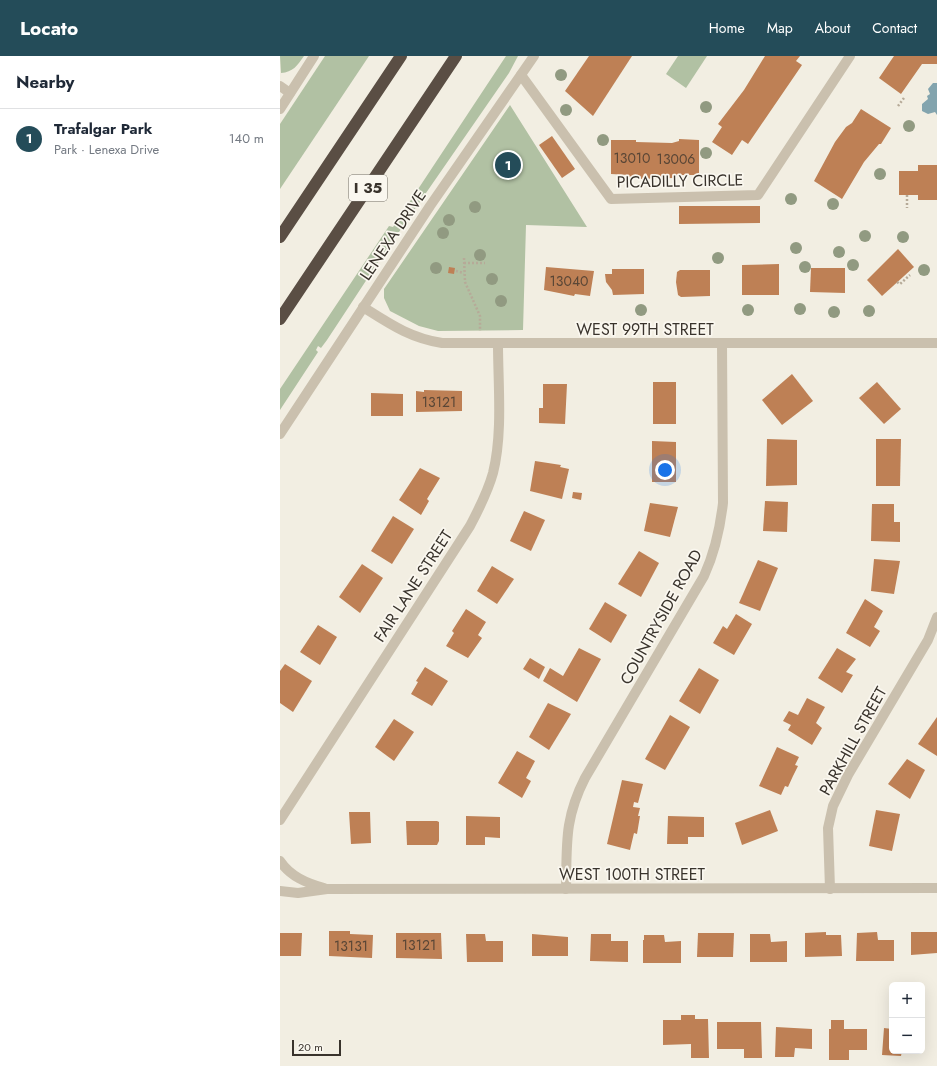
<!DOCTYPE html>
<meta charset="utf-8">
<style>
body{margin:0;font-family:Jost,sans-serif;background:#f6f6f7;color:#1f2937}
.controls{position:absolute;right:12px;bottom:12px;display:grid;overflow:hidden;border-radius:6px;box-shadow:0 4px 16px #0002}
.controls button{width:36px;height:36px;display:grid;place-items:center;padding:0;border:0;border-bottom:1px solid #e0e1e3;background:#fff;color:#1f2937;font:20px sans-serif}
.scale{position:absolute;left:12px;bottom:10px;width:49px;box-sizing:border-box;padding-left:4px;border:2px solid #39332c;border-top:0;font-size:11px;line-height:14px;white-space:nowrap;color:#39332c;-webkit-text-stroke:3px #faf7ef;paint-order:stroke}
.you{position:absolute;left:385px;top:414px;width:14px;height:14px;margin:-10px;border:3px solid #fff;border-radius:50%;background:#1a73e8;box-shadow:0 0 0 6px #1a73e833}
.badge{display:grid;place-items:center;width:26px;height:26px;border-radius:50%;background:#244c59;color:#fff;font-size:13px;font-weight:700}
.pin{position:absolute;translate:-50% -50%;border:2px solid #fff;box-shadow:0 1px 4px #0006}
.list{margin:0;padding:0;list-style:none}
h2{display:flex;justify-content:space-between;align-items:center;height:52px;margin:0;padding:0 16px;font-size:17px}
h2 small{font-size:13px;font-weight:400;color:#747a83}
.list li{display:grid;grid-template-columns:26px 1fr auto;gap:12px;align-items:center;box-sizing:border-box;height:60px;padding:0 16px;border-top:1px solid #e0e1e3}
.list b{display:block;font-size:15px;white-space:nowrap}
.list p{margin:0;font-size:13px;white-space:nowrap;color:#747a83}
.list em{font-size:13px;font-style:normal;color:#747a83}
.map{position:relative;flex:none;width:657px;height:1010px;overflow:hidden}
header{display:flex;align-items:center;gap:24px;box-sizing:border-box;height:56px;padding:0 20px;background:#244c59;color:#fff}
header strong{font-size:19px}
nav{display:flex;gap:22px;margin-inline-start:auto;font-size:14px}
main{display:flex}
aside{flex:1;background:#fff}
.map>svg:first-child{display:block}
</style>
<header>
<strong>Locato</strong>
<nav><a>Home</a><a>Map</a><a>About</a><a>Contact</a></nav>
</header>
<main>
<aside>
<h2>Nearby<small></small></h2>
<ul class="list">
<li><span class="badge">1</span><div><b>Trafalgar Park</b><p>Park · Lenexa Drive</p></div><em>140 m</em></li>
</ul>
</aside>
<div class="map">
<svg width="657" height="1010" viewBox="0 0 657 1010">
<rect width="100%" height="100%" fill="#f2eee2"/>
<g fill="#b1c1a3">
<path d="M0,0h24c-7,10 -11,16 -23,17z"/>
<polygon points="45,0 89,0 0,133 0,68"/>
<polygon points="226,0 238,0 229,17 119,176 118,176 47,284 41,292 38,290 36,294 38,296 0,354 0,333 109,170 113,171"/>
<polygon points="398,0 427,0 406,32 386,18"/>
<polygon points="230,49 307,171 246,169 243,274 158,275 139,270 110,255 104,242 104,233"/>
</g>
<polygon fill="#83a4ae" points="653,27 657,27 657,59 655,56 648,58 642,55 642,48 648,43 647,40 650,38 648,33"/>
<g fill="#be8055">
<polygon points="309,0 352,0 313,60 285,35"/>
<polygon points="485,0 520,0 516,5 522,9 468,88 462,84 452,99 432,86 442,71 438,68 464,34"/>
<polygon points="614,0 657,0 657,8 642,8 621,38 599,22"/>
<polygon points="581,53 611,72 601,88 599,88 584,106 562,143 534,125 555,86 566,71 572,67"/>
<polygon points="272,80 295,113 282,122 259,89"/>
<polygon points="399,83 419,84 419,119 400,119 393,122 356,123 355,121 349,121 349,119 331,118 331,84 356,84 356,86 392,87 399,85"/>
<polygon points="638,109 657,109 657,144 638,144 638,139 619,139 619,115 638,115"/>
<polygon points="399,150 480,150 480,167 399,168"/>
<polygon points="618,193 634,211 602,240 587,224"/>
<polygon points="499,208 499,239 462,239 462,209"/>
<polygon points="169,211 175,212 174,218 168,217"/>
<polygon points="266,211 314,215 310,240 295,238 294,240 264,234"/>
<polygon points="531,212 565,212 565,237 530,236"/>
<polygon points="332,213 364,213 364,238 333,239 332,234 326,226 325,218 332,218"/>
<polygon points="400,214 430,214 430,240 401,241 398,239 396,226 397,216"/>
<polygon points="512,318 533,345 502,369 482,344"/>
<rect x="373" y="326" width="23" height="42"/>
<polygon points="597,326 621,353 604,368 579,342"/>
<polygon points="263,328 287,328 285,368 259,367 259,352 263,352"/>
<polygon points="144,334 182,335 182,355 136,356 136,335 144,336"/>
<polygon points="91,337 123,338 123,360 91,360"/>
<polygon points="487,383 517,384 517,429 486,430"/>
<polygon points="596,383 621,383 620,430 596,430"/>
<polygon points="372,385 396,386 396,426 372,426"/>
<polygon points="255,405 281,409 280,411 289,413 282,443 250,435"/>
<polygon points="140,412 160,422 147,443 149,445 141,459 119,444"/>
<polygon points="293,436 302,437 301,444 292,442"/>
<polygon points="485,445 508,446 507,476 483,475"/>
<polygon points="370,447 398,451 390,481 364,475"/>
<polygon points="592,448 614,448 614,466 620,466 620,486 591,485"/>
<polygon points="244,455 265,464 251,495 230,485"/>
<polygon points="113,460 134,473 112,508 91,495"/>
<polygon points="359,495 379,507 361,541 338,528"/>
<polygon points="594,503 620,505 614,538 591,535"/>
<polygon points="478,504 498,512 480,555 459,547"/>
<polygon points="82,508 103,522 80,557 59,541"/>
<polygon points="212,510 234,523 217,548 197,535"/>
<polygon points="585,543 603,555 594,571 600,575 590,591 566,577"/>
<polygon points="325,546 347,559 331,587 309,573"/>
<polygon points="186,553 206,566 198,579 202,582 188,602 166,590 174,577 172,575"/>
<polygon points="456,558 472,568 454,599 433,587 443,570 447,573"/>
<polygon points="38,569 57,581 40,609 20,596"/>
<polygon points="299,592 321,603 297,646 263,625 270,612 283,620"/>
<polygon points="557,592 576,603 566,616 573,619 562,637 538,622"/>
<polygon points="250,602 265,611 259,623 243,613"/>
<polygon points="5,608 32,625 13,656 0,647 0,615"/>
<polygon points="145,611 168,625 152,650 131,638 138,626 136,625"/>
<polygon points="419,612 439,624 420,658 399,645"/>
<polygon points="527,642 545,651 536,667 542,672 532,689 508,674 511,669 503,665 509,655 518,659"/>
<polygon points="268,647 291,658 269,694 249,681"/>
<polygon points="390,659 410,671 385,714 365,703"/>
<polygon points="657,661 657,700 638,688"/>
<polygon points="114,663 134,676 114,705 95,691"/>
<polygon points="497,691 519,701 515,709 518,710 513,720 508,731 505,730 501,739 479,730"/>
<polygon points="237,695 255,705 246,722 251,725 242,742 218,727"/>
<polygon points="627,703 645,714 630,743 608,728"/>
<polygon points="342,724 363,728 358,747 354,746 353,751 360,752 358,760 360,760 357,778 354,777 350,794 327,788"/>
<polygon points="490,754 498,775 462,789 455,767"/>
<polygon points="596,754 620,758 612,795 589,790"/>
<polygon points="69,756 90,756 91,787 71,788"/>
<polygon points="186,760 220,761 220,782 205,781 205,789 186,789"/>
<polygon points="388,760 424,761 424,781 408,781 408,788 387,788"/>
<polygon points="126,765 157,765 159,766 159,785 157,789 127,789"/>
<polygon points="49,875 70,875 70,878 93,879 92,902 49,900"/>
<polygon points="546,876 546,879 561,879 562,900 525,901 525,877"/>
<polygon points="597,876 598,884 614,884 614,905 576,905 577,877"/>
<polygon points="631,876 657,876 657,897 631,899"/>
<polygon points="0,877 22,877 21,900 0,900"/>
<polygon points="116,877 161,877 162,903 116,902"/>
<polygon points="418,877 454,877 453,901 417,901"/>
<polygon points="186,878 205,878 206,885 223,885 223,906 187,906"/>
<polygon points="252,878 288,881 288,900 252,900"/>
<polygon points="311,878 331,878 331,885 348,885 348,906 310,905"/>
<polygon points="470,878 490,878 491,886 507,885 507,906 470,906"/>
<polygon points="364,879 384,879 385,886 401,885 401,907 363,907 363,884 364,884"/>
<polygon points="401,959 415,959 415,963 428,963 429,1002 411,1002 411,988 383,989 383,964 401,964"/>
<polygon points="551,964 564,964 564,973 587,973 587,994 569,994 569,1004 549,1004 549,973 551,973"/>
<polygon points="437,966 481,966 482,1002 464,1002 464,993 437,993"/>
<polygon points="496,971 532,973 532,993 515,992 514,1001 495,1001"/>
<polygon points="604,972 612,973 612,995 622,995 621,1000 602,999"/>
</g>
<g fill="none" stroke-linecap="round" stroke-linejoin="round">
<g stroke="#b6aa98" stroke-width="2.5" stroke-dasharray="2 2" stroke-linecap="butt">
<polyline points="618,50 624,42"/>
<polyline points="627,139 627,152"/>
<polyline points="184,202 185,226 200,260 200,275"/>
<polyline points="184,207 205,207"/>
<polyline points="176,215 184,217"/>
<polyline points="617,226 620,228 630,219"/>
</g>
<polyline stroke="#cac0ae" stroke-width="10" points="0,30 10,37"/>
<g stroke="#cac0ae" stroke-width="10">
<polyline points="241,19 331,143 478,139 570,0"/>
<polyline points="0,378 150,150 254,0"/>
<path d="M0,764l190,-294c9,-17 18,-35 23,-53 10,-40 5,-89 5,-129"/>
<path d="M0,805c10,15 26,22 44,27"/>
<path d="M286,833c1,-44 -2,-70 19,-111l119,-202c11,-24 16,-47 19,-73l-1,-159"/>
<polyline points="550,833 548,772 553,750 568,719 648,584 657,561"/>
<polyline points="0,835 18,837 47,833 657,832"/>
</g>
<g stroke="#cac0ae" stroke-width="10">
<polyline points="0,53 34,0"/>
<path d="M83,251c27,17 47,31 79,36h495"/>
</g>
<g stroke="#5a4e44" stroke-width="12">
<polyline points="0,181 121,0"/>
<polyline points="0,263 176,0"/>
</g>
</g>
<g fill="#919a81">
<circle cx="281" cy="19" r="6"/>
<circle cx="426" cy="51" r="6"/>
<circle cx="286" cy="54" r="6"/>
<circle cx="629" cy="70" r="6"/>
<circle cx="323" cy="84" r="6"/>
<circle cx="426" cy="97" r="6"/>
<circle cx="600" cy="118" r="6"/>
<circle cx="511" cy="143" r="6"/>
<circle cx="553" cy="148" r="6"/>
<circle cx="195" cy="151" r="6"/>
<circle cx="169" cy="164" r="6"/>
<circle cx="163" cy="177" r="6"/>
<circle cx="585" cy="180" r="6"/>
<circle cx="623" cy="181" r="6"/>
<circle cx="516" cy="192" r="6"/>
<circle cx="559" cy="196" r="6"/>
<circle cx="200" cy="199" r="6"/>
<circle cx="438" cy="202" r="6"/>
<circle cx="573" cy="209" r="6"/>
<circle cx="525" cy="211" r="6"/>
<circle cx="156" cy="212" r="6"/>
<circle cx="644" cy="214" r="6"/>
<circle cx="212" cy="223" r="6"/>
<circle cx="221" cy="245" r="6"/>
<circle cx="520" cy="253" r="6"/>
<circle cx="361" cy="254" r="6"/>
<circle cx="468" cy="254" r="6"/>
<circle cx="589" cy="255" r="6"/>
<circle cx="554" cy="256" r="6"/>
</g>
<g text-anchor="middle" dominant-baseline="central" stroke-width="3.5" stroke-linejoin="round" paint-order="stroke">
<g font-size="14" fill="#5a4636">
<text x="352" y="102">13010</text>
<text x="396" y="103">13006</text>
<text x="289" y="225">13040</text>
<text x="159" y="346">13121</text>
<text x="139" y="889">13121</text>
<text x="71" y="890">13131</text>
</g>
<rect fill="#faf7ef" stroke="#736e66" stroke-width="1" x="69" y="119" width="38" height="26" rx="3"/>
<g font-size="15" font-weight="bold" fill="#39332c">
<text x="88" y="132">I 35</text>
</g>
<g font-size="16" fill="#39332c" stroke="#faf7ef">
<text transform="translate(400 125) rotate(-1)">PICADILLY CIRCLE</text>
<text transform="translate(113 179) rotate(-56)">LENEXA DRIVE</text>
<text x="365" y="273">WEST 99TH STREET</text>
<text transform="translate(133 530) rotate(-57)">FAIR LANE STREET</text>
<text transform="translate(381 561) rotate(-61)">COUNTRYSIDE ROAD</text>
<text transform="translate(573 685) rotate(-61)">PARKHILL STREET</text>
<text x="352" y="818">WEST 100TH STREET</text>
</g>
</g>
</svg>
<div class="controls">
<button>+</button>
<button>−</button>
</div>
<div class="scale">20 m</div>
<div class="you"></div>
<div class="pin badge" style="left:228px;top:109px">1</div>
</div>
</main>
